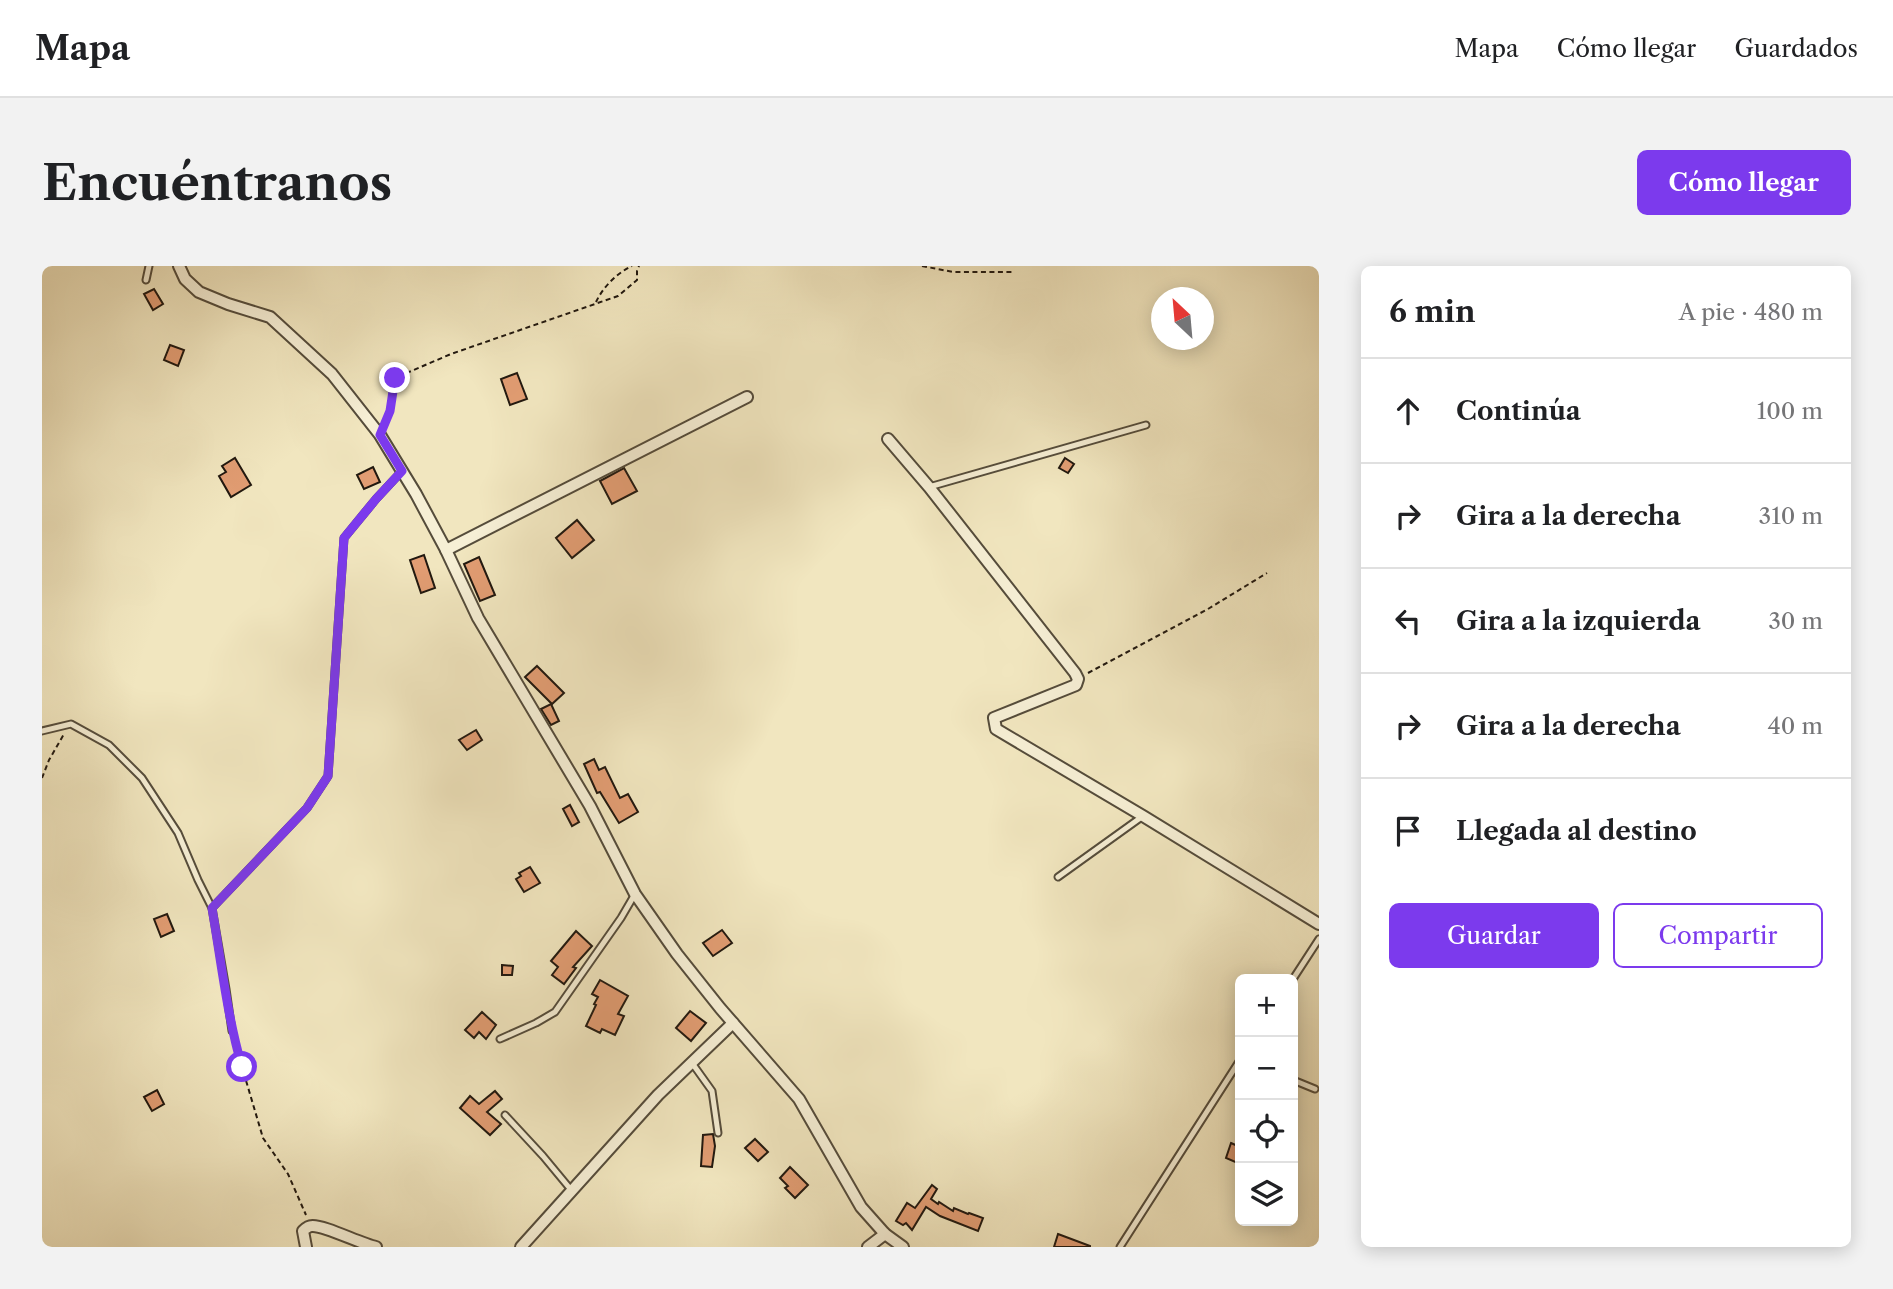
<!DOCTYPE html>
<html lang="es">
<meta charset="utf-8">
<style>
body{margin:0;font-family:"Libre Caslon Text",serif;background:#f2f2f2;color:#202124}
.controls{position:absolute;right:21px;bottom:21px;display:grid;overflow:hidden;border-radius:10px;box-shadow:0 4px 18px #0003}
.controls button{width:63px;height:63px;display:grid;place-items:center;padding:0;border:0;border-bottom:2px solid #e0e0e0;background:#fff;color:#202124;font:35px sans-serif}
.compass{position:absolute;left:1109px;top:21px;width:63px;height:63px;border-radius:50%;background:#fff;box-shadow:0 4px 18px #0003;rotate:334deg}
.stop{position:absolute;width:21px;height:21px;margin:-16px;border:5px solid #7c3aed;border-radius:50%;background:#fff}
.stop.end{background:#7c3aed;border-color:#fff;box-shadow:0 2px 7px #0008}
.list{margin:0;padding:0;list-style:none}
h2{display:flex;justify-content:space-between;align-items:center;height:91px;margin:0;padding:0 28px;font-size:30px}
h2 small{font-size:23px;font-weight:400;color:#757577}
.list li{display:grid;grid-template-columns:46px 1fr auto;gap:21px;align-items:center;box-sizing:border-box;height:105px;padding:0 28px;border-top:2px solid #e0e0e0}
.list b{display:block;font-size:26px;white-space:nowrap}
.list em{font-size:23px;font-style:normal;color:#757577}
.actions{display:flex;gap:14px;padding:21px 28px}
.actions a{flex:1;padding:16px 0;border:2px solid #7c3aed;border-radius:10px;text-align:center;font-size:24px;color:#7c3aed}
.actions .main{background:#7c3aed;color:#fff}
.icon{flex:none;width:38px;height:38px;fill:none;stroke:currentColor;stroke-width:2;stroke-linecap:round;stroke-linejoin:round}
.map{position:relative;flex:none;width:1277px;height:981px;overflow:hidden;border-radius:10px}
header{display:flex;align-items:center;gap:42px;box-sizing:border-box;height:98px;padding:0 35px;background:#fff;border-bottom:2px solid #e0e0e0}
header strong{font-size:33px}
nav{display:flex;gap:38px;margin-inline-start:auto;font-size:24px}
.intro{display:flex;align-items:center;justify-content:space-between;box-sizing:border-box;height:168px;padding:0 42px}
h1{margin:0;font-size:49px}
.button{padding:18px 32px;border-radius:10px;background:#7c3aed;color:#fff;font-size:24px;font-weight:700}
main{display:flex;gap:42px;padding:0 42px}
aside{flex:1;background:#fff;border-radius:10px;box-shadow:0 4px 18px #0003}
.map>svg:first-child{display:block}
</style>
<header>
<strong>Mapa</strong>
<nav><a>Mapa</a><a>Cómo llegar</a><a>Guardados</a></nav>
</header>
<div class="intro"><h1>Encuéntranos</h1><a class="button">Cómo llegar</a></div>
<main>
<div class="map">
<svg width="1277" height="981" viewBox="0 0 1277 981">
<rect width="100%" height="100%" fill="#f1e6bf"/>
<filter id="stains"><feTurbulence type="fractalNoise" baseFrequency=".00286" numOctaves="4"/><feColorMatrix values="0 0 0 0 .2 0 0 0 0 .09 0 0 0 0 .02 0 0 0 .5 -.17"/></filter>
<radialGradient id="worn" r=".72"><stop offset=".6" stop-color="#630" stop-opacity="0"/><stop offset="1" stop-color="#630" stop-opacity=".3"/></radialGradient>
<g fill="#e29d73" stroke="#21180f" stroke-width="2">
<polygon points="112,23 121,38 111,44 102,28"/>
<polygon points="128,79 142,84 136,100 122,94"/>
<polygon points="475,107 485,133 468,139 459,113"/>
<polygon points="193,192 209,219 189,231 177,210 184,206 180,200"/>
<polygon points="1023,192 1032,198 1026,207 1017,202"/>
<polygon points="331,201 338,216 322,223 315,209"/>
<polygon points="582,202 595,225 570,238 558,215"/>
<polygon points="535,254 552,274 530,292 514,272"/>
<polygon points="382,289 393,322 379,327 368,294"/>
<polygon points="437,291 453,329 438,335 422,298"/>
<polygon points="495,400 522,427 510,438 483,411"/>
<polygon points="509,438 517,455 509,459 499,443"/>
<polygon points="434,464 440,474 425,484 417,474"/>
<polygon points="552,493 557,504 563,501 578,532 586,528 596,546 577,557 558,526 555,527 542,498"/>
<polygon points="528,539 537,556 530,560 521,543"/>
<polygon points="488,601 498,617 482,626 474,613 479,610 477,607"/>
<polygon points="125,648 132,665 119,671 112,653"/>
<polygon points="680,664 690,677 671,690 661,677"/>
<polygon points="534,665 550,680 531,701 534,702 522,718 510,709 516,701 509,695"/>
<polygon points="460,699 471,700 470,709 460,709"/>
<polygon points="558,714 586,730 576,748 582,750 573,769 560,763 558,767 544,760 554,739 552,738 556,731 550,728"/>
<polygon points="648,745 664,757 649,775 634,762"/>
<polygon points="440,746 454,759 444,773 437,766 432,772 423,764"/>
<polygon points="115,824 122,838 110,845 102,831"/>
<polygon points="453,825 460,833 445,846 459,858 448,869 418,842 428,830 437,838"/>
<polygon points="671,868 673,880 670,901 659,900 661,869"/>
<polygon points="713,873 726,886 716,895 703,882"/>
<polygon points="1189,877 1198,881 1198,898 1184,892"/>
<polygon points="748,901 766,919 753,932 743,922 746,920 738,912"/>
<polygon points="890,919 895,923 889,933 896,938 897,936 911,945 912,942 926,948 927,947 941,952 936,965 898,950 884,941 870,964 864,957 861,959 854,955 865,937 873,942"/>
<polygon points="1016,968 1048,980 1048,981 1012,981"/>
</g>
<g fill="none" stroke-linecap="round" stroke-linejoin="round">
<g stroke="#554c3b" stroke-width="9">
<g id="service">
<polyline points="104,14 107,0"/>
<polyline points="887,221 1104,159"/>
<polyline points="0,465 29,458 67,479 100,512 136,567 156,614 170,642 184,723 190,765"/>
<polyline points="1016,611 1101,550"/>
<polyline points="170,642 265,542 286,510 302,272 334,233 360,205"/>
<polyline points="1251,713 1277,673"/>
<polyline points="458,773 494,757 513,746 579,652 593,628"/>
<polyline points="650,797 670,825 676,867"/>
<polyline points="1251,814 1273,823"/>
<polyline points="463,849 501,890 530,925"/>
<polyline points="1078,981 1198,794"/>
</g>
</g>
<g stroke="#554c3b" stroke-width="14">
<g id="minor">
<polyline points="137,0 143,13 157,26 186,38 228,51 290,108 338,169 374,228 404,284 436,352 548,540 593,628 635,688 678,742 757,833 819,941 843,968 861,981"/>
<polyline points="846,173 887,221 1033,407 1036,413 1034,419 952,452 954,463 1101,550 1277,658"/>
<polyline points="404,284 705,131"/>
<path d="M264,981l-3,-16c2,-2 6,-5 9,-5 12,-1 49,18 64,21"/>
<polyline points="479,981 616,829 691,757"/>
<polyline points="826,981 843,968"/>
</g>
</g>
<g stroke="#21180f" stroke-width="2" stroke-dasharray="5 3.5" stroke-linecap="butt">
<polyline points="880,0 911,6 971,6"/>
<path d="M554,36c7,-15 21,-29 36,-36"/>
<polyline points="343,158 348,145 353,112 409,88 576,30 595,14 595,5 597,0"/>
<polyline points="1046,407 1166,343 1225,307"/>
<polyline points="0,512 7,494 22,468"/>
<polyline points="192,774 221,872 246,908 264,949"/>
</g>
<use href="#service" stroke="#f6efd5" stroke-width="5"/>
<use href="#minor" stroke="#f6efd5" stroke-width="10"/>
</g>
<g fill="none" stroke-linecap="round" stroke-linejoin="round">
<path stroke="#7c3aed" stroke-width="9" d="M200,801c-15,-52 -21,-106 -30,-159l95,-100 21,-32 16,-238 32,-39 26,-28 -22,-36 10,-24 5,-33"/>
</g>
<rect width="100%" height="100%" filter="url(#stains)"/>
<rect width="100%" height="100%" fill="url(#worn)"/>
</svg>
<div class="controls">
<button>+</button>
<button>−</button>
<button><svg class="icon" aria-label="locate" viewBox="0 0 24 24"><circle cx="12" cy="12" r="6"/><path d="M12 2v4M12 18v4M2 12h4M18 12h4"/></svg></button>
<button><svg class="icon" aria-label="layers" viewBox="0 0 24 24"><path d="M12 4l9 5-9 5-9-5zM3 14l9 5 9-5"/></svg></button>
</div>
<svg class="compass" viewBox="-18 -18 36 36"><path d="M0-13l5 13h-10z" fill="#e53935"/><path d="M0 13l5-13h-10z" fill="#757577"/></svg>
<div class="stop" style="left:200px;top:801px"></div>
<div class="stop end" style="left:353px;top:112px"></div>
</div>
<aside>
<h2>6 min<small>A pie · 480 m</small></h2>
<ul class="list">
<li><svg class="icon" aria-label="ahead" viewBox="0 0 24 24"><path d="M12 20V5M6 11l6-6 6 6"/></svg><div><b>Continúa</b></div><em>100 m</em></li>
<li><svg class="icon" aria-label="right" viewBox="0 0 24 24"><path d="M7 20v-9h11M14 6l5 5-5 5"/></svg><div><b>Gira a la derecha</b></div><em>310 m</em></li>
<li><svg class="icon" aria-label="left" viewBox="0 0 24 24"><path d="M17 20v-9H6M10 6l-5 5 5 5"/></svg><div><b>Gira a la izquierda</b></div><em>30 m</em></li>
<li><svg class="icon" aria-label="right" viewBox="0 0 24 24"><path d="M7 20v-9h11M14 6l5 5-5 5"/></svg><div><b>Gira a la derecha</b></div><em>40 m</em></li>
<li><svg class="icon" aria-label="arrive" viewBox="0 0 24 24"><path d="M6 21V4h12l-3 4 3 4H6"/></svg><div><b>Llegada al destino</b></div></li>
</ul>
<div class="actions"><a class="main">Guardar</a><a>Compartir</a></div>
</aside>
</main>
